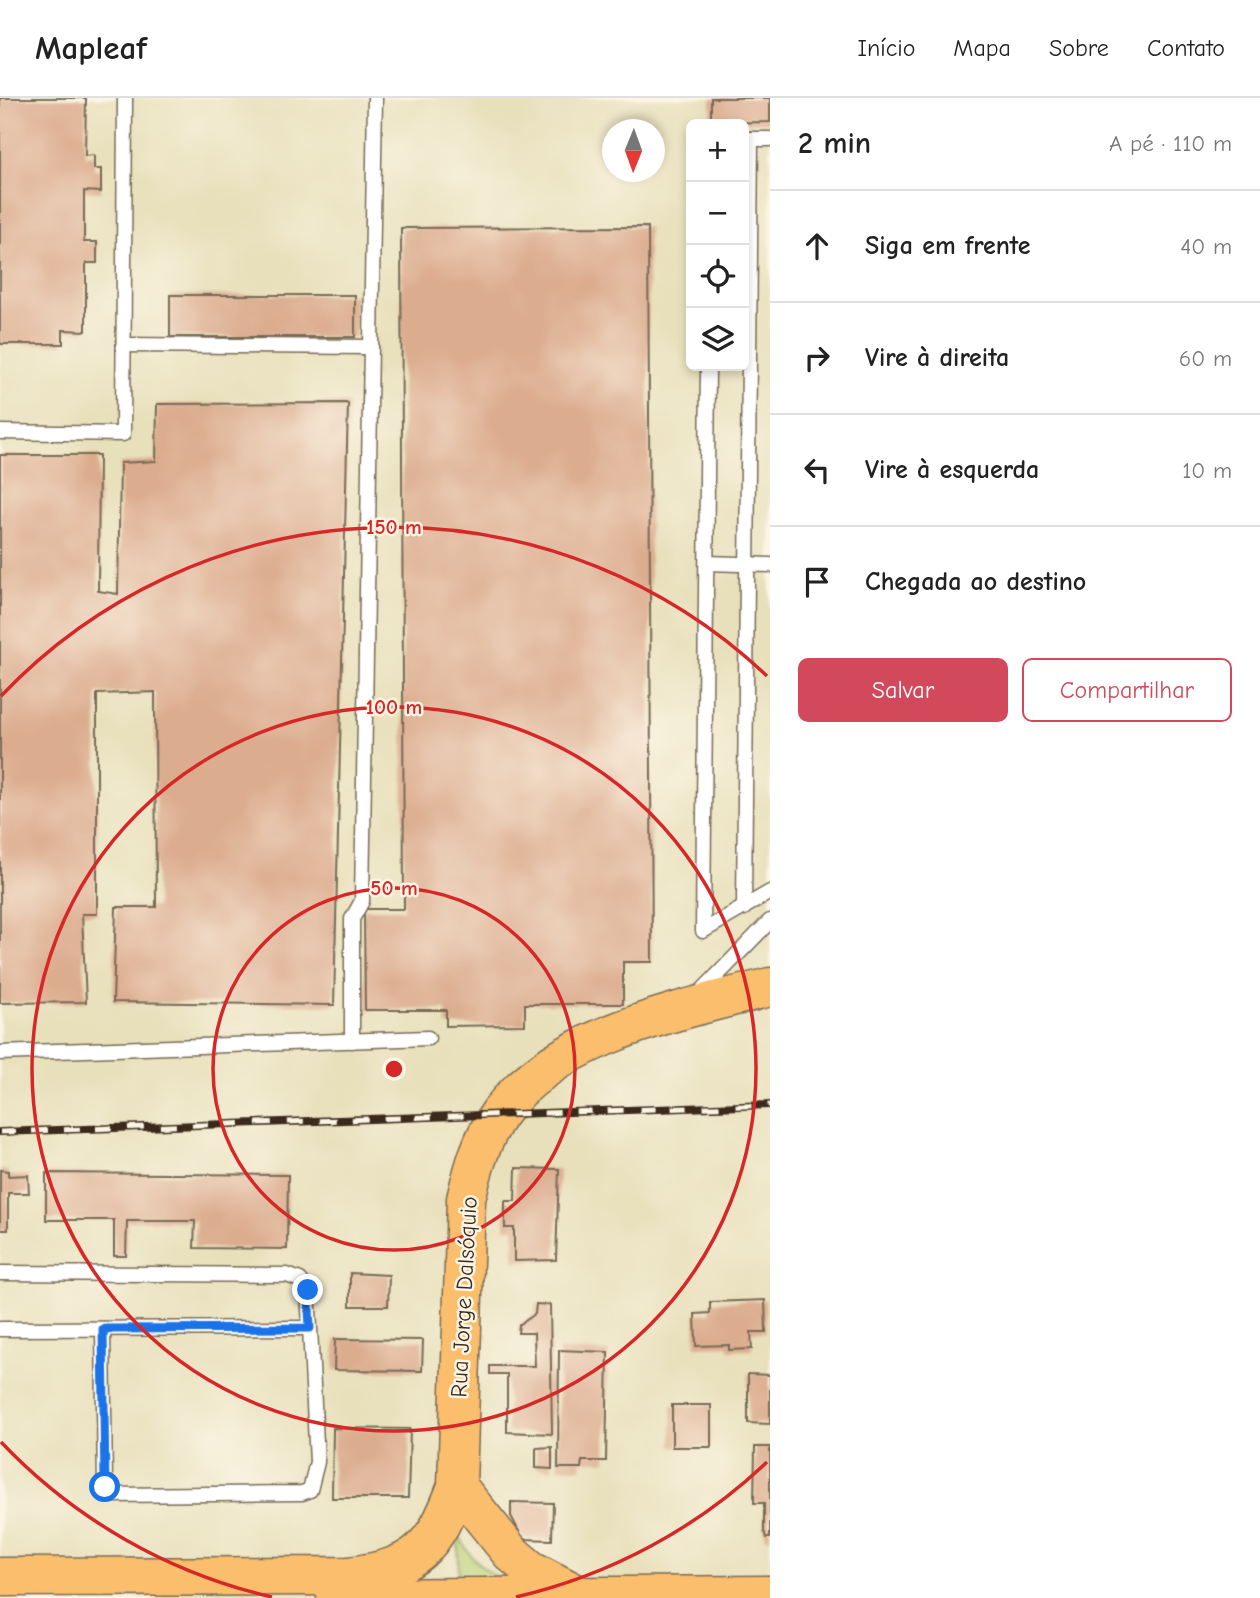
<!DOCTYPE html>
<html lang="pt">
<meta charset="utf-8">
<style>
body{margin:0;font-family:"Comic Neue",sans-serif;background:#f2f2f2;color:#222}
.controls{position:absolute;right:21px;top:21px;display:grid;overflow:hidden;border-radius:10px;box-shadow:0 4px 10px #0003}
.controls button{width:63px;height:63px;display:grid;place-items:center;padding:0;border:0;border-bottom:2px solid #e0e0e0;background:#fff;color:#222;font:35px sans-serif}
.compass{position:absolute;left:602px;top:21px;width:63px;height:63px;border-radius:50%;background:#fff;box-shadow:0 4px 10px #0003;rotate:181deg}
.stop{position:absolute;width:21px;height:21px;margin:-16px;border:5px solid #1a73e8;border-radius:50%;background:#fff}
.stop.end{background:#1a73e8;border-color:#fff;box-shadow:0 2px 7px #0008}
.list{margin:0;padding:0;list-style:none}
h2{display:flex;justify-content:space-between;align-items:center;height:91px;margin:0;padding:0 28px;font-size:30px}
h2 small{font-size:23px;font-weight:400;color:#767676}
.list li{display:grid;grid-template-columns:46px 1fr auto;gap:21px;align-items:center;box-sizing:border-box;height:112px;padding:0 28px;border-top:2px solid #e0e0e0}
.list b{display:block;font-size:26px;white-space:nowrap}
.list em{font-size:23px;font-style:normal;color:#767676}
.actions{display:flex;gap:14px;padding:21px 28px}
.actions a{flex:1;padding:16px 0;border:2px solid #d1495b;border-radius:10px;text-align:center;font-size:24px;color:#d1495b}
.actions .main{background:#d1495b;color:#fff}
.icon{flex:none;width:38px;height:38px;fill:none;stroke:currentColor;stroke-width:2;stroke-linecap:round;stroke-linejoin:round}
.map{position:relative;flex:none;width:770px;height:1500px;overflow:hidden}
header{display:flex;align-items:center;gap:42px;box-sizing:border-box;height:98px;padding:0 35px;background:#fff;border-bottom:2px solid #e0e0e0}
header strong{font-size:33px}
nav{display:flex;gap:38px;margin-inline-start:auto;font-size:24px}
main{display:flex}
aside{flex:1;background:#fff}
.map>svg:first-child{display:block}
</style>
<header>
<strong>Mapleaf</strong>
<nav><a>Início</a><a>Mapa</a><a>Sobre</a><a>Contato</a></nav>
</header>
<main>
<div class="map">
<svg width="770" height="1500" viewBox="0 0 770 1500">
<rect width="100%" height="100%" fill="#fcf5e5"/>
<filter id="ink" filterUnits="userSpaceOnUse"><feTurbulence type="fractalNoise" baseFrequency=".0143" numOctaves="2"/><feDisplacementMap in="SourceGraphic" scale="14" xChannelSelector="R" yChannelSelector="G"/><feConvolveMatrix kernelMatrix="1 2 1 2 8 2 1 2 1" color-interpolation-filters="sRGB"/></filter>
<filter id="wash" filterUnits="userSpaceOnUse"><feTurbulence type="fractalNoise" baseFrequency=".00686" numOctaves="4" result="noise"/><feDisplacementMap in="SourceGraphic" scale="28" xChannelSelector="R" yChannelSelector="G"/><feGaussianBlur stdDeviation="1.57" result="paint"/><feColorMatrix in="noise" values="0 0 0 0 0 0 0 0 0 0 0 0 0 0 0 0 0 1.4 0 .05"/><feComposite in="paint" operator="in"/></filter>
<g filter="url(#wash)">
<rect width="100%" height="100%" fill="#e8e0bb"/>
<path fill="#b9d175" stroke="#7a7e4a" stroke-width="2" d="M458,1433c9,28 29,42 55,54h-54z"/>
<g id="blocks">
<g fill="#dcac8e">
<polygon points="0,0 86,0 85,58 94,57 94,71 101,71 101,94 84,93 84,144 97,144 97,165 86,165 86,233 63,232 63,246 0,246"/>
<polygon points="711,0 770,0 770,24 711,25"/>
<polygon points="648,129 652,864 623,864 623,906 525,906 525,927 446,928 446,912 365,912 364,811 404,811 401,130"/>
<rect x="170" y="197" width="185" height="42"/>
<polygon points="348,305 334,907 113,904 116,809 156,809 155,594 97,596 97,816 82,816 86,904 0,905 0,357 99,357 98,493 118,496 120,365 156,363 157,306"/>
<polygon points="516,1070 559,1071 556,1162 514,1163 514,1130 505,1130 505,1103 515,1103"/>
<polygon points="0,1072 8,1073 8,1078 28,1077 29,1095 8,1095 8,1132 0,1132"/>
<polygon points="46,1075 288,1077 287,1151 194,1150 195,1123 127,1123 126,1158 114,1158 114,1122 46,1122"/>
<polygon points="350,1175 389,1177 388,1208 350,1208"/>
<polygon points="765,1202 766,1234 751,1234 752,1251 729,1252 729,1247 696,1248 695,1216 710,1215 710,1204"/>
<polygon points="536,1206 550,1207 552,1336 507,1334 507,1276 490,1276 490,1268 535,1268 534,1235 518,1235 519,1227 535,1216"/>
<polygon points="335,1241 423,1242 422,1273 334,1272"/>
<polygon points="559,1252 608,1254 606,1363 582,1363 581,1370 558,1370"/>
<polygon points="748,1276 770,1277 770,1326 748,1325"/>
<rect x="672" y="1307" width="39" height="42"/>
<polygon points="333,1330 410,1331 408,1400 332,1400"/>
<polygon points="552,1349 552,1371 536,1370 536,1350"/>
<polygon points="755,1349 770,1349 770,1440 766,1440 764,1433 764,1405 754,1405"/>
<polygon points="511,1404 553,1405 552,1442 523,1441 511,1418"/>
</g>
</g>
</g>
<g filter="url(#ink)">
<use href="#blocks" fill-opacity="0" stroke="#786a55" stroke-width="2"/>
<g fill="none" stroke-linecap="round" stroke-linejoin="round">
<g stroke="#786a55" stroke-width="17">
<g id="lane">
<polyline points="744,41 770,41"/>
<polyline points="124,247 371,249"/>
<polyline points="708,268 703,833 770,794"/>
<polyline points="0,334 123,336 125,0"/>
<polyline points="707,465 770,467"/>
<polyline points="744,810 751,41"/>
<polyline points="698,897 770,823"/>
<polyline points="352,943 352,821 362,803 375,0"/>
<polyline points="0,955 428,940"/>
<polyline points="0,1175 287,1177 300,1182 308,1192 317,1364 310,1392 302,1395 111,1397 105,1389 103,1231"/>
<polyline points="0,1231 309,1230"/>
</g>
</g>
<g stroke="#786a55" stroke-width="41">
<g id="highway">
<polyline points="457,1388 511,1455 531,1472 579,1497"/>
<path d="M0,1479l348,-1c69,-8 86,-28 109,-90l9,-287c7,-30 15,-59 33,-85 55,-79 183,-104 271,-127"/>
<polyline points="336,1500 770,1497"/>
</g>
</g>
<use href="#lane" stroke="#fff" stroke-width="14"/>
<use href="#highway" stroke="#fabe6d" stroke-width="38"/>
<g stroke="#3b2a1e" stroke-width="8">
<polyline id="rail" points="0,1034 770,1007"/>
</g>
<use href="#rail" stroke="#fcf5e5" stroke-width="5" stroke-dasharray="16" stroke-linecap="butt"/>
</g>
</g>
<g fill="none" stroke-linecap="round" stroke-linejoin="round" filter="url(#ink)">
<polyline stroke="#1a73e8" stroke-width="9" points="105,1389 103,1231 310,1230 308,1192"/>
</g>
<g fill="none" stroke="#d62828" stroke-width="3.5">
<circle cx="394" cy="971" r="181"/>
<circle cx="394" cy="971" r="362"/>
<path d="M767 1364A542 542 0 0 1 516 1499M272 1499A542 542 0 0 1 1 1344M1 598A542 542 0 0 1 767 578"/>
</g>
<g text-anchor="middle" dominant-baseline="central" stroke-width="5" stroke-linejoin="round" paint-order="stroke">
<g font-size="23" fill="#3b2a1e" stroke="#fcf5e5">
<text transform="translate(464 1199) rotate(-87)">Rua Jorge Dalsóquio</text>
</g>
</g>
<circle cx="394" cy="971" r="10" fill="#d62828" stroke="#fcf5e5" stroke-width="3.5"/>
<g font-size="21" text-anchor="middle" font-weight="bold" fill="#d62828" stroke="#fcf5e5" stroke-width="5" stroke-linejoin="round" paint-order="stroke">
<text x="394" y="436">150 m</text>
<text x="394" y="616">100 m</text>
<text x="394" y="797">50 m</text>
</g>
</svg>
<div class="controls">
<button>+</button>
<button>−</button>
<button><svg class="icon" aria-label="locate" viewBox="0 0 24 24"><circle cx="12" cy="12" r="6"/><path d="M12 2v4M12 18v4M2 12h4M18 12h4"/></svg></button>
<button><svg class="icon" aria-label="layers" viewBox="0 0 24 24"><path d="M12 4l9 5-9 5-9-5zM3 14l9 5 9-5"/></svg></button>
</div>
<svg class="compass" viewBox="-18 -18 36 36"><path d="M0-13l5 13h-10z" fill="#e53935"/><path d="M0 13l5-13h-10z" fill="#767676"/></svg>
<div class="stop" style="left:105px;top:1389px"></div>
<div class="stop end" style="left:308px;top:1192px"></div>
</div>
<aside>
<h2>2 min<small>A pé · 110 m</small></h2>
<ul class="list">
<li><svg class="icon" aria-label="ahead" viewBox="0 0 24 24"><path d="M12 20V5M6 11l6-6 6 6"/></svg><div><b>Siga em frente</b></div><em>40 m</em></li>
<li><svg class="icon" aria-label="right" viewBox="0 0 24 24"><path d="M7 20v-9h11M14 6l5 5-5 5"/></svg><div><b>Vire à direita</b></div><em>60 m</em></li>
<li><svg class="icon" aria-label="left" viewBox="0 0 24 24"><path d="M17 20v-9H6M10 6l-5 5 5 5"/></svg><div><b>Vire à esquerda</b></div><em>10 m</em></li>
<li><svg class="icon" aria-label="arrive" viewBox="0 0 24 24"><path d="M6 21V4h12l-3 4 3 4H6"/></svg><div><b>Chegada ao destino</b></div></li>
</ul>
<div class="actions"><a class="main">Salvar</a><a>Compartilhar</a></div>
</aside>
</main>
